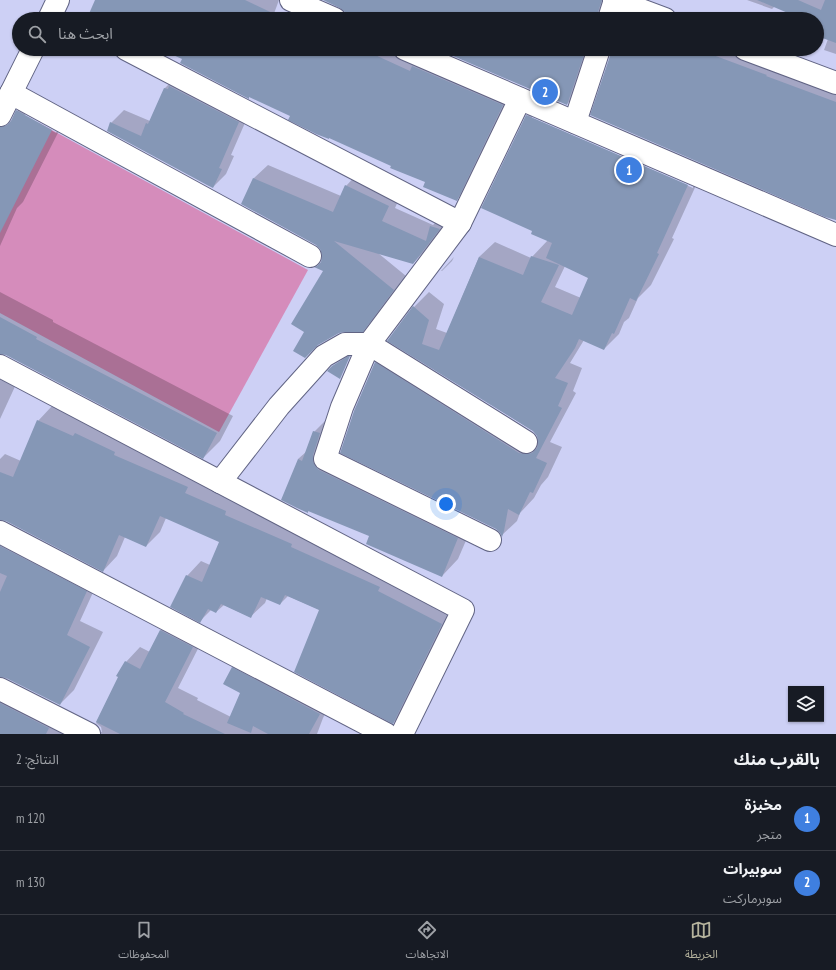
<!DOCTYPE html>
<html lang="ar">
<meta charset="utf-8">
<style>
body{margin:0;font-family:"PT Sans Narrow","Noto Sans Arabic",sans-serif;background:#20242c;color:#f1f3f6;direction:rtl}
.controls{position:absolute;right:12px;bottom:12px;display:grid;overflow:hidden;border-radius:0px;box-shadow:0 1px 3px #0004}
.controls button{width:36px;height:36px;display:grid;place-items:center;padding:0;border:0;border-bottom:1px solid #363941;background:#171b24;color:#f1f3f6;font:20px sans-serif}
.you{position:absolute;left:446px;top:504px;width:14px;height:14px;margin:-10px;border:3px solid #fff;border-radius:50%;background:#1a73e8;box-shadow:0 0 0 6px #1a73e833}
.badge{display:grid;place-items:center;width:26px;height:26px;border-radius:50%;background:#b5b39d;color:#fff;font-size:13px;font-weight:700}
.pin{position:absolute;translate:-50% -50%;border:2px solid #fff;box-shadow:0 1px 4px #0006}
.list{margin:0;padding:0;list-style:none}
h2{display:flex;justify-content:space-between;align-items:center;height:52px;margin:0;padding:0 16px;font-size:17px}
h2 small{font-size:13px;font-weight:400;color:#9ea1a6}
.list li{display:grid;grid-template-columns:26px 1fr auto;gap:12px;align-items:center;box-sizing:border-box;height:64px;padding:0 16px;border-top:1px solid #363941}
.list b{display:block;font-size:15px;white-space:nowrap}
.list p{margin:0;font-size:13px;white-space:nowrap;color:#9ea1a6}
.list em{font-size:13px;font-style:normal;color:#9ea1a6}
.icon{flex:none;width:22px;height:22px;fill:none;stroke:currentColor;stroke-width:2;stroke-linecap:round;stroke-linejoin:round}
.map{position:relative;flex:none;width:836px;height:734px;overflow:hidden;direction:ltr}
.search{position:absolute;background:#171b24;box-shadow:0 1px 3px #0004;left:12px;right:12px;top:12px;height:44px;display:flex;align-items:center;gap:10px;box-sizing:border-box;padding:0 14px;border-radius:22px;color:#9ea1a6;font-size:15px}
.sheet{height:180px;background:#171b24}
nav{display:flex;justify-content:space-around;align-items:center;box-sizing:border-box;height:56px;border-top:1px solid #363941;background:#171b24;font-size:11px;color:#9ea1a6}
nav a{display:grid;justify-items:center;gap:2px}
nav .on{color:#b5b39d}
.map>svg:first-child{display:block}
</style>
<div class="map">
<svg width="836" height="734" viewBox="0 0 836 734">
<rect width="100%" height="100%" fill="#cdd0f5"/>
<polygon fill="#d58cbb" points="39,123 308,270 219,432 0,313 0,194"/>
<g fill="#0003" fill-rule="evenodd">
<polygon points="96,0 279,0 272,19 96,19"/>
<polygon points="315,0 347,14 346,11 325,0 613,0 671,19 297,19 298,17"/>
<polygon points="747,0 836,0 836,54 824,50 828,39 817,35 817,19 804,19 775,6 772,9"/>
<polygon points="285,49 429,49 519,88 473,183 456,200 426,181 291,115"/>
<polygon points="439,49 597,49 584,87 567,104"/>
<polygon points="612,49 758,49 836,79 836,220 612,53"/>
<polygon points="178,75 251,109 231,155 234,156 226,174 213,187 111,123 124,110 150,121 165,88"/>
<path d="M34,94l34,19 -45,89 -6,6 -17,38v-95l6,-25 7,-7 4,-8zM25,114l32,17 -1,2 -31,-17z"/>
<path d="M542,100l161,70 -31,68 2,1 -23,46 -13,13 -9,20 -5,4 -5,12 -15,15 -20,-9 -14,23 12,5 -9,23 3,2 -26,49 12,5 -14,30 -7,8 -7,13 -14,15 -3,8 -15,14 -126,-172 15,-15 144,90 4,1 -1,-4 -5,-4 -144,-91 25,-33 15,-15 15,12 -8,25 11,4 32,-76 16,-15 36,16 17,-18 -15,-9 -6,-115zM532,116l161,70v2l-161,-70zM565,266l24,12 -8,20 -26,-11z"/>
<polygon points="268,165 341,196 346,186 359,172 402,192 395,208 433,225 445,213 453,215 427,249 413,263 378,253 406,276 376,317 362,330 306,332 324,271 322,261 323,255 321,249 317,244 243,204 254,178"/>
<polygon points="454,257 452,261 442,271 441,271"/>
<polygon points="0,292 53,320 53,322 233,416 220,441 203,458 6,354 0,353"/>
<polygon points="0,372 18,380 0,419"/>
<polygon points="52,406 88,422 456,609 407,709 393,723 320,610 288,596 280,604 267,598 265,603 250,617 224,605 216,612 211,610 200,621 187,576 201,561 210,565 221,541 166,518 160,532 146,546 125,537 117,556 103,571 6,520 2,519 3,524 100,577 80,621 103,632 74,690 60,704 6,677 2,676 4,682 98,731 102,732 101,727 96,723 120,677 126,662 140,647 150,652 161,630 175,616 206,633 178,688 198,698 197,700 231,717 241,692 232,668 247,654 333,699 323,718 317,734 0,734 0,459 5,454 21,461 38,421"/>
<polygon points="331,415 336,454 474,522 458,559 442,576 371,536 309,510 308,512 298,459 306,452 314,432"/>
</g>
<g fill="#8597b6">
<polygon points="95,0 245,0 285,19 95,19 88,16"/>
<polygon points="323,0 602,0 597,15 597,19 347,19 345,12 340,8"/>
<polygon points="757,0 798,0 821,10 825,0 836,0 836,43 817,36 817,19 802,19"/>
<polygon points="160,49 362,49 410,71 412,66 503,105 457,201 423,187 425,182 390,168 391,166 329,138 329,139 316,134 288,120 290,116 249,97 249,99 180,63 182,59"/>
<polygon points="437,49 586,49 567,105"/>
<polygon points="611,49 697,49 767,75 766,76 836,102 836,220 825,217 590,115 611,53"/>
<polygon points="169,86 239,122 219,168 222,169 213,188 207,185 107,131 110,122 141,136 146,123 148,124 164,88 168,89"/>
<polygon points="16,110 52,130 0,233 0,127 7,125 11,121"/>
<polygon points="526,115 688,185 657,253 659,254 636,301 630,298 614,334 612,333 604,350 579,339 575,348 555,378 568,383 558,406 562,408 536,458 547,463 533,493 530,492 519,515 508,509 504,531 502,537 500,533 496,529 340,453 354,411 375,362 519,453 525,454 532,453 537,448 538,443 537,436 533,431 387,341 413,306 429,320 422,344 439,350 479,257 523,275 531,256 559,265 541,302 572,315 588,278 546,258 552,243 531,234 532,231 481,208"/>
<polygon points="253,178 333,212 345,185 389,206 382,221 426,241 430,226 440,229 413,264 334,241 394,290 363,332 345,332 339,333 318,345 305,358 293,351 304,332 291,324 323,271 314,267 317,266 321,262 322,255 320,249 316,245 241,204"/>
<polygon points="0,317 37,337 36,339 217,433 203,459 6,355 0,354"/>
<polygon points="348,356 350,356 340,379 327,371 332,366"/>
<polygon points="37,420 73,436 75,433 115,452 114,455 188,487 185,493 226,511 225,515 292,544 291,547 380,587 378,591 442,624 393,724 294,672 319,610 285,595 280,605 261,597 251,618 221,604 216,613 208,609 200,623 170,607 186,575 202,582 219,542 160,516 146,547 119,535 103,572 6,521 0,520 0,472 13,477"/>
<polygon points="313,431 320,433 313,455 313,461 315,466 319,470 458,538 442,577 366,544 369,536 308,511 308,513 297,508 281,500 298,459 302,461"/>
<polygon points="0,546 87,591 67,635 90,647 60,705 6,678 0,677 0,592 7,576 0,573"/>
<polygon points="160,630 193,647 165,702 184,713 183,714 225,734 120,734 96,722 118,677 116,676 125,661 140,669"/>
<polygon points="232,667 320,714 309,734 268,734 253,726 251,733 227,723 240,693 223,684"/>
<polygon points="0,703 49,728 46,734 0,734"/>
</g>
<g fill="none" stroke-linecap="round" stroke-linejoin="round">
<g stroke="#616484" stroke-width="24">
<g id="street">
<polyline points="291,0 335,19"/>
<polyline points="614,0 665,19"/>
<polyline points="49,19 58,0"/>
<polyline points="609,19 615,0"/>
<polyline points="126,49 460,223"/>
<polyline points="405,49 836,235"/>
<polyline points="745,49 836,83"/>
<polyline points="11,93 310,256"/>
<polyline points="0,115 33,49"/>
<polyline points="575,122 599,49"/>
<polyline points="0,366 463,610 402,734"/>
<polyline points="220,482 279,406 324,356 345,344 369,344 460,223 520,99"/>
<polyline points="0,532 386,734"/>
<polyline points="490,540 325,459 342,407 369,344 526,442"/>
<polyline points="0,689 89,734"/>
</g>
</g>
<use href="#street" stroke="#fff" stroke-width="22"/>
</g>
</svg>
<div class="controls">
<button><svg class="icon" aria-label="layers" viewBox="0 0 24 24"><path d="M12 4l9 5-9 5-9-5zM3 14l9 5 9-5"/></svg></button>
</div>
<div class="you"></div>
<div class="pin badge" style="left:629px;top:170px;background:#3f7fe0">1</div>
<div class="pin badge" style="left:545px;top:92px;background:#3f7fe0">2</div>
<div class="search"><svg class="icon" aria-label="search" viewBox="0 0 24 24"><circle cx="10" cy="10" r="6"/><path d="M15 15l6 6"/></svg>ابحث هنا</div>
</div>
<section class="sheet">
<h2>بالقرب منك<small>النتائج: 2</small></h2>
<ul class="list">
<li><span class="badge" style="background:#3f7fe0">1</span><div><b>مخبزة</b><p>متجر</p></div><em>120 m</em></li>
<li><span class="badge" style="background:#3f7fe0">2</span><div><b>سوبيرات</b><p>سوبرماركت</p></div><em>130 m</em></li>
</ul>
</section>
<nav>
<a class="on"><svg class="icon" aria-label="map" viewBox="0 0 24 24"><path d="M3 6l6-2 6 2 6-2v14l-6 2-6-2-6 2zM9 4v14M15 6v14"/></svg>الخريطة</a>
<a><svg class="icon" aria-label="directions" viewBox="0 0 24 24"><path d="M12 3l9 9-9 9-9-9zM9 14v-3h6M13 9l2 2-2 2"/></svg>الاتجاهات</a>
<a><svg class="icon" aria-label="saved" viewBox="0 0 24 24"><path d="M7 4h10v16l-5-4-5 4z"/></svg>المحفوظات</a>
</nav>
